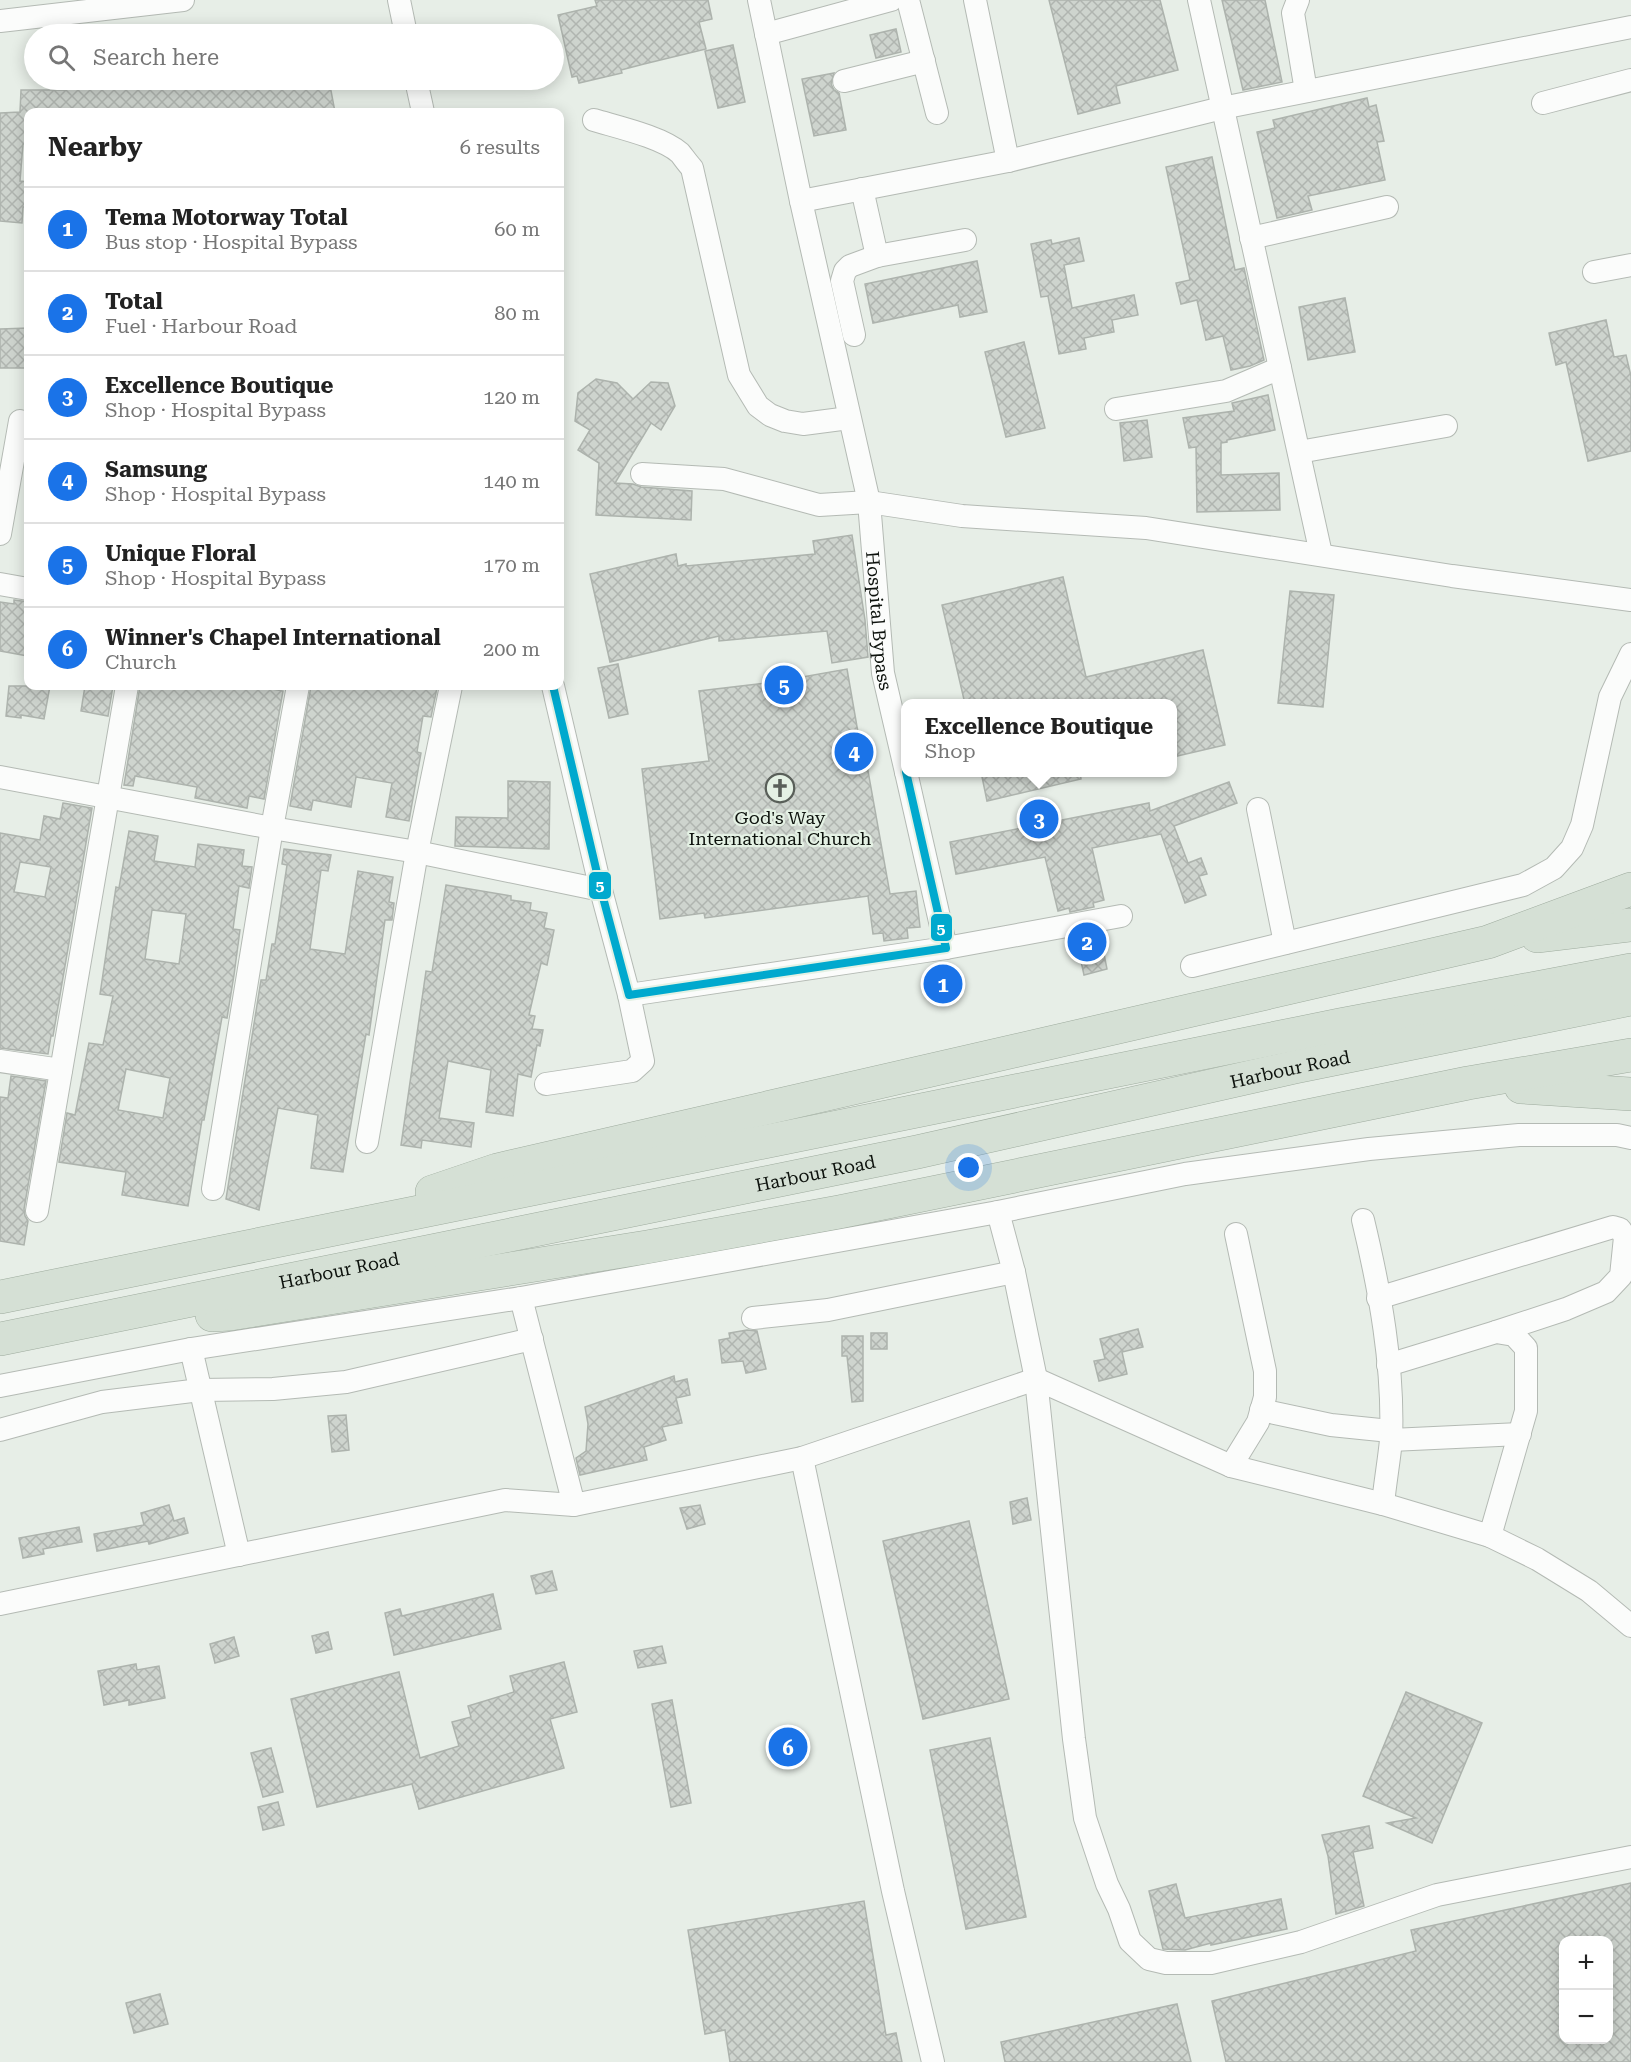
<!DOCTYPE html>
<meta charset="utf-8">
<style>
body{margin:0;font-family:"Roboto Serif",serif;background:#f6f6f6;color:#222}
.controls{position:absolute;right:18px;bottom:18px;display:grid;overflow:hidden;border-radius:12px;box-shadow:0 3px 15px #0003}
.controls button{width:54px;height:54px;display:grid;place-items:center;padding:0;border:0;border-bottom:2px solid #e0e0e0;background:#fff;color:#222;font:30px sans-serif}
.you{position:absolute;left:969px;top:1168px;width:21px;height:21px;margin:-15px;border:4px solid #fff;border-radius:50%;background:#1a73e8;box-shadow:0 0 0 9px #1a73e833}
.badge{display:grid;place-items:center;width:39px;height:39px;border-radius:50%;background:#1a73e8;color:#fff;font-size:20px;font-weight:700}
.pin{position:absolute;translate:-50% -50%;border:3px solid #fff;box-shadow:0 2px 6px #0006}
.popup{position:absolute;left:901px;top:699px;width:276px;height:78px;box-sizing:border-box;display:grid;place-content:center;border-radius:12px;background:#fff;filter:drop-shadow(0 2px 4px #0005);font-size:20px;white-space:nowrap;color:#767676}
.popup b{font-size:22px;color:#222}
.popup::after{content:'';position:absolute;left:50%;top:100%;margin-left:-12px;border:12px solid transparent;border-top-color:#fff}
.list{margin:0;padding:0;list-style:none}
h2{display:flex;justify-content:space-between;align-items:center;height:78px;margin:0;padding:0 24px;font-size:26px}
h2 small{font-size:20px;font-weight:400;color:#767676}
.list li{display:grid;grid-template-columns:39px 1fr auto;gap:18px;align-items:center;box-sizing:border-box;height:84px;padding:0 24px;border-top:2px solid #e0e0e0}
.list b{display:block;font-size:22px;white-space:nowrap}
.list p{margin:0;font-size:20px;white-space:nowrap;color:#767676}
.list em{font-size:20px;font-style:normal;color:#767676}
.icon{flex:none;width:33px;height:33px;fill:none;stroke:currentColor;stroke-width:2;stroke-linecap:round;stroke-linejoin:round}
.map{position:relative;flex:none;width:1631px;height:2062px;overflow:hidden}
.search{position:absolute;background:#fff;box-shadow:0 3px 15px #0003;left:24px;top:24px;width:540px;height:66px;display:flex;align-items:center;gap:15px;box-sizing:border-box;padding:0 21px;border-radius:33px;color:#767676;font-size:22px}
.panel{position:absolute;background:#fff;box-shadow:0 3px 15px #0003;left:24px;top:108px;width:540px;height:582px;border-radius:12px}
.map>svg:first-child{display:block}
</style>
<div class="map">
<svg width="1631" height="2062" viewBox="0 0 1631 2062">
<defs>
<pattern id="building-cross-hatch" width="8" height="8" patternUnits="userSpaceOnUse" patternTransform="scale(1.5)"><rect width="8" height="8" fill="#ced4ce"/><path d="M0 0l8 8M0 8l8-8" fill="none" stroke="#b0b5b0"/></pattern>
</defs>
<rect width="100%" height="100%" fill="#e7eee7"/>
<g fill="url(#building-cross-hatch)" stroke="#adb3ad" stroke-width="1.5" fill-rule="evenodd">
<polygon points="595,0 708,0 712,19 699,22 706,49 644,64 621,70 622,73 579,83 577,76 572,77 558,15 597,6"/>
<polygon points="1049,0 1160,0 1178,70 1116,86 1120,103 1078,114"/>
<polygon points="1222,0 1265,0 1282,82 1243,90"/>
<polygon points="896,29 901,52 876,58 870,35"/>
<polygon points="733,45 745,102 718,108 705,51"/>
<polygon points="834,73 831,84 834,90 839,93 846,130 814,136 802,79"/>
<polygon points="65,80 107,80 107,89 138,84 138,80 329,80 335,112 28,112 28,144 23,144 20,181 28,182 28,207 23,207 22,223 0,221 0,113 20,112 21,90 66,90"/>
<polygon points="1367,98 1369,107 1376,105 1384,141 1377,142 1385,180 1308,196 1312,210 1277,218 1257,132 1275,128 1273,120"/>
<polygon points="1212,157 1235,270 1244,268 1264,360 1250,366 1231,370 1223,336 1206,340 1197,300 1181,304 1176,283 1190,280 1166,167"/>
<polygon points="1079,238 1084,261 1064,265 1072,308 1134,295 1138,315 1112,320 1114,332 1084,338 1086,349 1059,354 1048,296 1041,297 1031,244 1051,240 1052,244"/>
<polygon points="977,261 987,312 960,317 958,305 873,323 865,284"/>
<polygon points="1345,298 1355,352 1308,360 1299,307"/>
<polygon points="1606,320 1614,357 1626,355 1631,376 1631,451 1588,461 1566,362 1556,365 1549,333"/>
<polygon points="28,328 28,368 0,368 0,329"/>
<polygon points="1024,342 1045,428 1006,437 985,352"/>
<polygon points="596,379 617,383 633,399 651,382 668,383 675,406 661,430 651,423 615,483 633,484 641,487 692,491 691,520 596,515 599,463 578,450 590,430 575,421 578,393"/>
<polygon points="1268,395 1275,430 1227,440 1227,442 1221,443 1221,475 1279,473 1280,510 1197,512 1196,447 1189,448 1183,418 1234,411 1232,403"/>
<polygon points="1147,420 1152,457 1124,461 1120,423"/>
<polygon points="852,535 865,620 868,657 832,663 827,631 719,641 719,636 610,662 590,574 676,554 678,566 686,564 686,566 815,554 813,541"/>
<polygon points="1063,577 1086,677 1203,650 1225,745 1173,757 1173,704 965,704 942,605"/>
<polygon points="1290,591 1334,595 1323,707 1278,703"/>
<polygon points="14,600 28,602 28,656 0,651 0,602 14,604"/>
<polygon points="618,664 628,714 609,718 598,668"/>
<polygon points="847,669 860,744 863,743 890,894 916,891 920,927 907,928 908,938 884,941 883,933 873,934 868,896 705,918 704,913 660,919 642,769 709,761 699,691 774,682"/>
<polygon points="9,686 50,686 44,719 21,715 21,718 6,716"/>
<polygon points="85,686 113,686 108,716 81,711"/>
<polygon points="140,686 255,686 283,691 264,799 249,796 247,808 195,798 197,787 135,776 133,786 124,785"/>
<polygon points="311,686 423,686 437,688 431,717 423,716 417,752 421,753 409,821 386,817 392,783 356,777 351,807 313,800 311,810 290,806"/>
<polygon points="981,772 1080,772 1081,779 987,801"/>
<polygon points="508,781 550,782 549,849 455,846 456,817 508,818"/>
<polygon points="1229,782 1237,803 1174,826 1188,863 1201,858 1207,874 1199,876 1206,895 1185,903 1161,834 1092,848 1104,900 1093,903 1094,907 1070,912 1069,908 1058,911 1045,857 956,874 950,842 1149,803 1150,811"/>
<path d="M63,803l29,5 -39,228h-2l-3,18 -48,-6v-215l40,7 4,-24 16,3zM20,862l31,5 -6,30 -31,-5z"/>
<path d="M129,831l29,5 -4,25 41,6 3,-23 46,6 -2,16 10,1 -3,21 -10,-2 -6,43 7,1 -6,45 -7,43 -5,-1 -18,103h-2l-14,86 -66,-11 4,-23 -67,-10 8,-49 8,2 14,-72 14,2 10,-49 -13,-2 16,-107 3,1zM152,910l34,4 -7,50 -34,-5zM126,1069l44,9 -7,40 -45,-8z"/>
<polygon points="284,849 331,855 328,871 321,870 310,949 345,954 358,871 393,877 389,902 394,903 392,920 385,920 369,1035 366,1034 343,1172 311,1168 318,1115 278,1108 259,1210 226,1199 261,980 266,980 272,944 275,944 287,865 282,864"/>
<polygon points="446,885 511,896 511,900 531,903 530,910 547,913 544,928 554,930 547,965 541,963 529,1015 535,1016 532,1029 543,1030 540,1046 537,1045 531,1077 518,1074 513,1116 486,1112 491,1070 448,1061 439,1118 474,1123 471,1147 422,1140 421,1148 401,1145 426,971 432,972"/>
<polygon points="1100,934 1107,969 1084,975 1076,938"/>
<polygon points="11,1076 46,1081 24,1209 25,1216 28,1221 24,1245 0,1241 0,1097 8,1098"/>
<polygon points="1138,1329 1143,1347 1122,1352 1127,1374 1099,1381 1094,1361 1105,1359 1100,1339"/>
<polygon points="747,1330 757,1331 766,1369 746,1373 743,1361 722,1363 719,1340 730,1338 729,1333"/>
<rect x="871" y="1333" width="16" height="16"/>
<polygon points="842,1336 863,1336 863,1401 852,1402 847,1356 842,1356"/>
<polygon points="674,1376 675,1382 687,1379 690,1395 676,1398 682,1423 662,1427 666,1440 644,1447 647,1460 580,1475 576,1458 586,1451 588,1424 585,1407"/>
<polygon points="346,1415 349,1450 332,1452 328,1416"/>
<polygon points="1027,1498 1031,1520 1013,1524 1010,1502"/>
<polygon points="169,1505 174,1521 184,1518 188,1533 149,1544 148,1541 97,1551 94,1534 144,1525 141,1513"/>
<polygon points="700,1505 705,1524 687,1529 680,1508"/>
<polygon points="969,1521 1009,1699 923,1719 883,1541"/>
<polygon points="79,1527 82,1542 43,1549 44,1554 23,1558 19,1538"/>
<polygon points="552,1571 557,1590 536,1594 531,1576"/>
<polygon points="493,1594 501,1629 394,1655 385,1613 400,1609 402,1616"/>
<polygon points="328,1632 332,1649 316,1653 312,1636"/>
<polygon points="234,1637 239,1656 215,1663 210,1644"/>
<polygon points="662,1646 666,1663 638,1668 634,1651"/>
<polygon points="564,1662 577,1712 550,1719 564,1768 419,1809 412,1784 317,1807 291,1699 399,1672 420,1758 459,1746 452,1722 471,1717 468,1706 514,1692 510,1676"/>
<polygon points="136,1664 137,1670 159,1666 165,1698 129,1705 129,1700 104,1705 98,1671"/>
<polygon points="1406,1692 1482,1723 1432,1843 1387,1823 1416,1818 1363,1796"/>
<polygon points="672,1700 691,1803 671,1807 652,1704"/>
<polygon points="990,1738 1026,1917 966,1929 930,1750"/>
<polygon points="271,1748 283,1792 263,1797 251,1753"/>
<polygon points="278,1802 284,1825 263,1830 258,1807"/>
<polygon points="1369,1826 1373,1848 1353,1852 1364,1906 1336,1914 1328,1856 1322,1835"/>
<path d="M1631,1883v179h-405l-14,-61 204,-50 -5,-21zM1563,1941h45v99h-45z"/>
<polygon points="1176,1884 1185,1918 1281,1899 1287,1929 1211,1945 1211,1943 1185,1950 1163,1949 1149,1891"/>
<polygon points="864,1901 886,2035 896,2033 902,2062 730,2062 725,2030 705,2034 688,1930"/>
<polygon points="160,1994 168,2024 134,2033 126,2003"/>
<polygon points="1177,2004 1191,2062 1005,2062 1001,2042"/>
</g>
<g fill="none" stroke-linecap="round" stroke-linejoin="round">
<g stroke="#b4bab4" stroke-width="24">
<g id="minor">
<polyline points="399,0 406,34"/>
<path id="s1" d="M759,0l42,201 68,301 14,171 23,99"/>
<polyline points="908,0 937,113"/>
<polyline points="975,0 1008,161"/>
<polyline points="1199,0 1321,554"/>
<polyline points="1298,0 1293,13 1306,91"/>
<polyline points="0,21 183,0"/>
<polyline points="766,34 891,0"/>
<polyline points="416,80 423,112"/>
<polyline points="844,81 924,61"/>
<polyline points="1543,103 1631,80"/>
<path d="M594,120c23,7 68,17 86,33 4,5 8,11 12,15l47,207 19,31 12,9 15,6 18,3 46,-6"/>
<polyline points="862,189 877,256"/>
<polyline points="801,201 1008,161 1222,108 1631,27"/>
<polyline points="1251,238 1387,207"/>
<polyline points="1594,272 1631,265"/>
<polyline points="854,335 842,281 845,271 850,266 877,256 965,240"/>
<polyline points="1116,409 1226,391 1280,368"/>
<polyline points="1299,452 1446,426"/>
<polyline points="642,474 724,479 819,505 869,502 962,516 1146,528 1452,576 1631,600"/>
<polyline points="0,534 20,421"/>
<polyline points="0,584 28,589"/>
<polyline points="906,772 946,948"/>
<polyline points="0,777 272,828 417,852 601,890"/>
<polyline points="1258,809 1285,943"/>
<polyline points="1192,966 1523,885 1554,868 1572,848 1582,825 1610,697 1631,654"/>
<polyline points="629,995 946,948 1121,916"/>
<polyline points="0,1061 61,1070"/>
<polyline points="546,1084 632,1071 643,1061 629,995 601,890 553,686"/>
<polyline points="367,1142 417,852 451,686"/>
<polyline points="213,1189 272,828 298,686"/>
<polyline points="37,1211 127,686"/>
<polyline points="998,1212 1014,1272 1036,1379 1074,1739 1085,1818 1107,1884 1119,1909 1130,1941 1149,1959 1166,1963 1211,1963 1301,1942 1437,1895 1631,1857"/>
<path d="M1363,1220c17,71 31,147 28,220 -2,21 -6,43 -8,64"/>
<polyline points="521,1298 574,1505 802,1458 1036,1379 1231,1466 1383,1504 1490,1536 1526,1411 1526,1348 1514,1335 1496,1332 1388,1365"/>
<polyline points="1378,1298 1613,1227 1620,1229 1625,1237 1621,1276 1606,1292 1566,1309 1496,1332"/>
<polyline points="753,1318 828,1310 1014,1272"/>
<polyline points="191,1349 239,1555"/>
<polyline points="0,1386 191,1349 521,1298 998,1212 1185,1174 1369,1149 1519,1135 1617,1135 1631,1138"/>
<polyline points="1261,1410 1331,1425 1390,1431"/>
<polyline points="0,1430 102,1402 200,1390 273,1389 346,1382 532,1339"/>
<polyline points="1391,1440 1520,1434"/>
<polyline points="802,1458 893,1891 933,2062"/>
<polyline points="1231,1466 1258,1422 1265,1397 1265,1371 1236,1234"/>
<polyline points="1490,1536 1537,1559 1589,1591 1631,1626"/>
<polyline points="0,1604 505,1500 574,1505"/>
</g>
</g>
<g stroke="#9eab9e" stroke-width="34">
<g id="highway">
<polyline points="1537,936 1631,925"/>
<polyline points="1521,1087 1631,1094"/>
<polyline points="432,1192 497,1170 1488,942 1631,889"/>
<polyline points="0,1297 1340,1025 1631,970"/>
<polyline points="212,1315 230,1314 647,1247 839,1212 1468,1083 1631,1055"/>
<path id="s2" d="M0,1339l917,-187 378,-85 336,-68"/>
</g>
</g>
<use href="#minor" stroke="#fbfcfb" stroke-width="22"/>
<use href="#highway" stroke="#d5e0d5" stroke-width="33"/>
<g stroke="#e4f1e4" stroke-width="12">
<polyline id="bus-1" points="553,686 601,890 629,995 946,948 906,772"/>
</g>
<use href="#bus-1" stroke="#00a9ce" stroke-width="8"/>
</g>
<defs>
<g id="church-ring" transform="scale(1.5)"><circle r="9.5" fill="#e4f1e4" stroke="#595f59" stroke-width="1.5"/><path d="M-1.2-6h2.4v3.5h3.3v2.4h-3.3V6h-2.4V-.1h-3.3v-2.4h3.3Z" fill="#595f59"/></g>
</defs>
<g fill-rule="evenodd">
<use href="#church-ring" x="780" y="788"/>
</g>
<g text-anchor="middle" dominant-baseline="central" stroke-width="4.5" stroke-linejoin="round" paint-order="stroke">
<g font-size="18" fill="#0d120d" stroke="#e4f1e4">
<text stroke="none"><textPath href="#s1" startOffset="633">Hospital Bypass</textPath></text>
<text stroke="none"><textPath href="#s2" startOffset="1318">Harbour Road</textPath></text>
<text stroke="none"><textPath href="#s2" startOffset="832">Harbour Road</textPath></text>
<text stroke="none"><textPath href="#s2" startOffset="346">Harbour Road</textPath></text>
</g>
<g font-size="18" fill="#0d120d" stroke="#e4f1e4">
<text x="780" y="817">God's Way<tspan x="780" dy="21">International Church</tspan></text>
</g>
</g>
<g stroke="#e4f1e4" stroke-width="2">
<rect x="588" y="871" width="24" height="29" rx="6" fill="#00a9ce"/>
<rect x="930" y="913" width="23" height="29" rx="6" fill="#00a9ce"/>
</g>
<g font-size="16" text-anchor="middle" font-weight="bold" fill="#fff">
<text x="600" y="891">5</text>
<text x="941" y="934">5</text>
</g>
</svg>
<div class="controls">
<button>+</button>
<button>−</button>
</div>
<div class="you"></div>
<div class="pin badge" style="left:943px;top:984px">1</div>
<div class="pin badge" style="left:1087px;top:942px">2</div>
<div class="pin badge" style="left:1039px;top:819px">3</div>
<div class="popup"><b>Excellence Boutique</b>Shop</div>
<div class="pin badge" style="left:854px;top:752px">4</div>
<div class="pin badge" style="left:784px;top:685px">5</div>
<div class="pin badge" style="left:788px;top:1747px">6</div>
<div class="search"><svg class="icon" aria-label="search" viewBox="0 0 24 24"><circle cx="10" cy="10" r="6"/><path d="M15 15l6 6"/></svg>Search here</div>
<section class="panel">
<h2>Nearby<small>6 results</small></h2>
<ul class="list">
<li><span class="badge">1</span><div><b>Tema Motorway Total</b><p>Bus stop · Hospital Bypass</p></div><em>60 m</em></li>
<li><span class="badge">2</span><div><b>Total</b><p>Fuel · Harbour Road</p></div><em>80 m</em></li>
<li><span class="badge">3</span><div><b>Excellence Boutique</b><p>Shop · Hospital Bypass</p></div><em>120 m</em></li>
<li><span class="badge">4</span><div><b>Samsung</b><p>Shop · Hospital Bypass</p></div><em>140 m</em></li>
<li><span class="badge">5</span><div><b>Unique Floral</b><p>Shop · Hospital Bypass</p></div><em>170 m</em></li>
<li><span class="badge">6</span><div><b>Winner's Chapel International</b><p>Church</p></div><em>200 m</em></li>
</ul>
</section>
</div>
